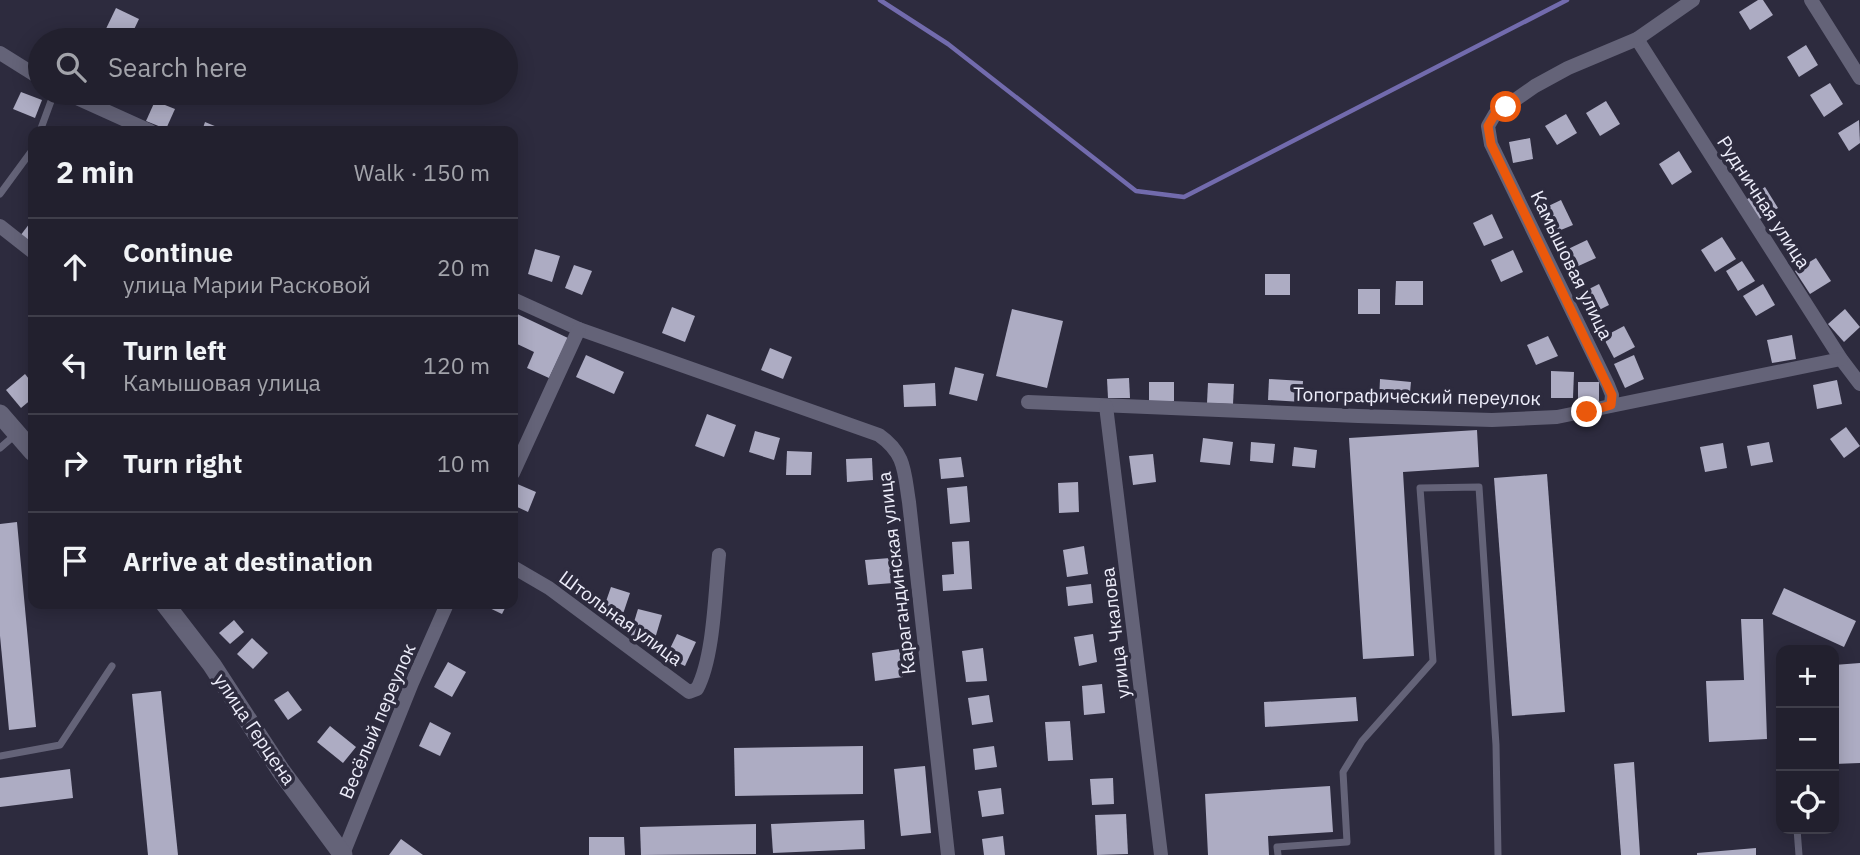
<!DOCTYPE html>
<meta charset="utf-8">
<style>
body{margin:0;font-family:"IBM Plex Sans",sans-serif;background:#2e2d3a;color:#f1f3f6}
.controls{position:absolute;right:21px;bottom:21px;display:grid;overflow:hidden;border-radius:14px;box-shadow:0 4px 18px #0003}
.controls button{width:63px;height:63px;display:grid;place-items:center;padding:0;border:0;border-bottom:2px solid #3f3e4a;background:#22202e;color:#f1f3f6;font:35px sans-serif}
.stop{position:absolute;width:21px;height:21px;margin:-16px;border:5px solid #ea580c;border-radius:50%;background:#fff}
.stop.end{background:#ea580c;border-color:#fff;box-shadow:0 2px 7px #0008}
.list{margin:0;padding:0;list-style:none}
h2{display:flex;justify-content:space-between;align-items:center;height:91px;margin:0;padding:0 28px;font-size:30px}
h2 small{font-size:23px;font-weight:400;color:#a2a3aa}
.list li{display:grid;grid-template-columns:46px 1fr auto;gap:21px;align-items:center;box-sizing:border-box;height:98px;padding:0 28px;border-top:2px solid #3f3e4a}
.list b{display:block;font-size:26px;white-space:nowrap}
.list p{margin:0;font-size:23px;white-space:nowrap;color:#a2a3aa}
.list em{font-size:23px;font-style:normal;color:#a2a3aa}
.icon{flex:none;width:38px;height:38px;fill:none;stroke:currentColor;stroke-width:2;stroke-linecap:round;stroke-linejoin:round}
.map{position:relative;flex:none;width:1860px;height:855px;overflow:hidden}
.search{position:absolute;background:#22202e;box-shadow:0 4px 18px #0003;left:28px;top:28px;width:490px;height:77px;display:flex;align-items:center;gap:18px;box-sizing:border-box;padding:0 24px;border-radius:38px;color:#a2a3aa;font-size:26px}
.panel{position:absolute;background:#22202e;box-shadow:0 4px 18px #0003;left:28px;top:126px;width:490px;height:483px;border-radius:14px}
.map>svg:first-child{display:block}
</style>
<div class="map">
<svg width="1860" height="855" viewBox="0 0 1860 855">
<rect width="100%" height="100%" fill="#2d2b3e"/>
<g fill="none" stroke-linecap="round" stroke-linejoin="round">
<polyline stroke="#726bad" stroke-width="4.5" points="880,0 948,44 1136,191 1184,197 1567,0"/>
</g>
<g fill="#adacc3">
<polygon points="1758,0 1763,0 1773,15 1750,30 1739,12"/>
<polygon points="116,8 139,19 129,40 113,40 103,35"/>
<polygon points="1806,45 1818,65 1799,77 1787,57"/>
<polygon points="40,47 40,67 33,63"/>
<polygon points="1830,83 1843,104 1824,117 1810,95"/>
<polygon points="21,92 42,100 35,118 13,109"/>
<polygon points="155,101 175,109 166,129 146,121"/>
<polygon points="1606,101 1620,124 1600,136 1586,113"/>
<polygon points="1566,114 1577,133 1557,145 1545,126"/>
<polygon points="1859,120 1860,143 1849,151 1838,133"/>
<polygon points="205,122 227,131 202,131"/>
<polygon points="1530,138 1533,159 1513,163 1509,142"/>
<polygon points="1679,151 1692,172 1672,185 1659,164"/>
<polygon points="1765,187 1778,208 1758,220 1746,200"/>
<polygon points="1561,200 1573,225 1551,234 1540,210"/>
<polygon points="1492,214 1503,238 1484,246 1473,223"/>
<polygon points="33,219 33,246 20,236"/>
<polygon points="1722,237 1736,259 1715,272 1701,250"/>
<polygon points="1587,240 1596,258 1574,268 1566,250"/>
<polygon points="535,249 560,256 552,282 528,274"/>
<polygon points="1513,250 1523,272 1501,282 1491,260"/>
<polygon points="1816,258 1831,281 1810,294 1795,271"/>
<polygon points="1742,261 1755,281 1738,291 1726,271"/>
<polygon points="574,265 592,271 582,295 565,288"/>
<rect x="1265" y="274" width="25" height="21"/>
<polygon points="1396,281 1423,281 1423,305 1395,305"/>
<polygon points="1599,284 1609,305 1587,316 1577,295"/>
<polygon points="1763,284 1775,305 1756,316 1743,296"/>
<rect x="1358" y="289" width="22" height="25"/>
<polygon points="672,307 695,316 685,342 662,333"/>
<polygon points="1012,309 1063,321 1047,388 996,376"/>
<polygon points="1845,309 1860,327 1844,342 1828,324"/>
<polygon points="513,312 568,338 549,378 527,368 534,352 513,342"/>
<polygon points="1624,326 1635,347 1614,358 1603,337"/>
<polygon points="1792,335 1796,359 1772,363 1767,340"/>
<polygon points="1548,336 1558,356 1536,365 1527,345"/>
<polygon points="770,348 792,357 783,379 761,370"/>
<polygon points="586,355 624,372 614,394 576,377"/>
<polygon points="1634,355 1644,379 1625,388 1614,364"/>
<polygon points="955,367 984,374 977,401 949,394"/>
<polygon points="1551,371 1574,372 1573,398 1551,398"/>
<polygon points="25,374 33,384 33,398 21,408 6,390"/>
<polygon points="1129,378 1130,398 1108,398 1107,379"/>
<polygon points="1269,379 1303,381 1302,402 1268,400"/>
<polygon points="1380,379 1411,382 1409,403 1379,401"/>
<polygon points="1837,380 1842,404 1817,409 1813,385"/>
<polygon points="1149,382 1174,382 1174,401 1149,402"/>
<rect x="1578" y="382" width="21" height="23"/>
<polygon points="935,383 936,406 904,407 903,385"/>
<polygon points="1208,383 1234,384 1233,404 1207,403"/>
<polygon points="707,414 736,425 724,457 695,446"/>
<polygon points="1846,427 1860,446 1844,458 1830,439"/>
<polygon points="1477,430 1479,467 1403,472 1414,656 1363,659 1349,438"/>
<polygon points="755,431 780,438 774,460 749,452"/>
<polygon points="1203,438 1233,442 1230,465 1200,462"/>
<polygon points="1251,442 1275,444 1273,463 1250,461"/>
<polygon points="1769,442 1773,462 1751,466 1747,446"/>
<polygon points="1723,443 1727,468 1705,472 1700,447"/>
<polygon points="1294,447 1317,450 1315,468 1292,466"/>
<polygon points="787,451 812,452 811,475 786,475"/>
<polygon points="1153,454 1156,482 1133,485 1129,456"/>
<polygon points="961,457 964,477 941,479 939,459"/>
<polygon points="872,458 873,480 847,482 846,459"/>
<polygon points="1547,474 1565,712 1512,716 1494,478"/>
<polygon points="1078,482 1079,512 1059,513 1058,483"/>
<polygon points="515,483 536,492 528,512 513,505 513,488"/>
<polygon points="967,486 970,522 950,524 947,488"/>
<polygon points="17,522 36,727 9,730 0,636 0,524"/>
<polygon points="969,541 972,589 943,591 942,575 954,574 952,542"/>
<polygon points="1084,546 1088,574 1067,577 1063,550"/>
<polygon points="890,558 893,583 868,585 865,560"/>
<polygon points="1091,584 1093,603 1068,606 1066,587"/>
<polygon points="611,587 630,593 622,617 603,610"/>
<polygon points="1784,588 1856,621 1844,647 1772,614"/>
<polygon points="481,604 507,604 502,614"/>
<polygon points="638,609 662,615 654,642 630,635"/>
<polygon points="1741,619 1763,619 1767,739 1709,742 1706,681 1744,680"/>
<polygon points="234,620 244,632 230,644 219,633"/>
<polygon points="677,634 696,642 685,666 666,657"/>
<polygon points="1093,634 1097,662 1079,666 1074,637"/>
<polygon points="252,638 268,653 253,669 237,654"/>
<polygon points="983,648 987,681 966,682 962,651"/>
<polygon points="900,649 903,677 875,681 872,653"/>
<polygon points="448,662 466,672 452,697 434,687"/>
<polygon points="1860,663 1860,763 1834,764 1834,665"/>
<polygon points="1102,684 1105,713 1084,715 1082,686"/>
<polygon points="161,691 178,855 148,855 132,694"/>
<polygon points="288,691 302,710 288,720 274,700"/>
<polygon points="989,695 993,722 972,725 968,698"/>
<polygon points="1356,697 1358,721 1265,727 1264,702"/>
<polygon points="1070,721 1073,760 1048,761 1045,722"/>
<polygon points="430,722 451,733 440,756 419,746"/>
<polygon points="330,726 356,747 343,763 317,742"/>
<polygon points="863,746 863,794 735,796 734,748"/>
<polygon points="994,746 997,767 975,770 973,749"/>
<polygon points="1634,762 1640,855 1621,855 1614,764"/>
<polygon points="925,766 931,833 901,836 894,769"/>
<polygon points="70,769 73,798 0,807 0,778"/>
<polygon points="1113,778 1114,804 1092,805 1090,779"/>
<polygon points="1330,786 1333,832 1268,836 1269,855 1208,855 1205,794"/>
<polygon points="1001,788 1004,814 982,817 978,791"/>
<polygon points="1126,814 1128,854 1097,855 1095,815"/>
<polygon points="864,820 865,849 773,853 771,824"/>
<polygon points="756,824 756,854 641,855 640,827"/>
<polygon points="1003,836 1005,855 984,855 982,839"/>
<polygon points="589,837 624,837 625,855 589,855"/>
<polygon points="401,839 423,855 389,855"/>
<polygon points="1756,848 1756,855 1697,855 1697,853"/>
</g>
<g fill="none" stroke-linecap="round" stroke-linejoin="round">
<g stroke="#646378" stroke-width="7">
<polyline points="40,131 54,93"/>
<polyline points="0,194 33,149"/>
<polyline points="0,448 15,435"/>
<polyline points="0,756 60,745 112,666"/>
<polyline points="1797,829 1799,855"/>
<polyline points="1278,855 1277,847 1347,842 1343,772 1362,741 1433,661 1420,488 1479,487 1496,745 1498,855"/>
</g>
<g stroke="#646378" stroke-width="14">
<polyline points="1811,0 1860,78"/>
<polyline points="1637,39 1841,359 1860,384"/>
<polyline points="0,53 40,78"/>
<polyline points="66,93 150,131"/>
<polyline points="0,226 33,252"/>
<path d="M513,299l66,30 300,106c27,19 25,37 30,67l39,353"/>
<polyline points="1028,402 1358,416 1492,420 1557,417 1841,359"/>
<polyline points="1611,405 1612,395 1608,385 1491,144 1488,126 1495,114 1535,86 1568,68 1637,39 1693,0"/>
<polyline points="1106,406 1161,855"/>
<polyline points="513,473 579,329"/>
<path d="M513,567l36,21 140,104 8,-3c17,-32 18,-97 22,-134"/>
<polyline points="343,854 412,683 447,604"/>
</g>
<g stroke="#646378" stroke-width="19">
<polyline points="0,414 33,452"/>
<polyline points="165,604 212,665 281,771 343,855"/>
</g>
</g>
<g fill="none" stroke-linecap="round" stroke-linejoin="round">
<polyline stroke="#ea580c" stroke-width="9" points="1506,107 1495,114 1488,126 1491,144 1612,395 1611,405 1587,412"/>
</g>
<g text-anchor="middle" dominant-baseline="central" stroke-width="7" stroke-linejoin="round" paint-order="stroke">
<g font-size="19" fill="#ededfa" stroke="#2d2b3e">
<text transform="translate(1764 202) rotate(57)">Рудничная улица</text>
<text transform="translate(1572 265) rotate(64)">Камышовая улица</text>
<text transform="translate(1417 396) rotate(1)">Топографический переулок</text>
<text transform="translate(896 573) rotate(-97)">Карагандинская улица</text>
<text transform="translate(621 618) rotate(36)">Штольная улица</text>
<text transform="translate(1115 633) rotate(-97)">улица Чкалова</text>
<text transform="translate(377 721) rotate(-67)">Весёлый переулок</text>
<text transform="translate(255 729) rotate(56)">улица Герцена</text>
</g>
</g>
</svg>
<div class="controls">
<button>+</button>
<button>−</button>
<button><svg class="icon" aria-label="locate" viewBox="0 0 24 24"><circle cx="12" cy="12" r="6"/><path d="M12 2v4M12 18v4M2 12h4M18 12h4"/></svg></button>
</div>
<div class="stop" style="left:1506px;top:107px"></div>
<div class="stop end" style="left:1587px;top:412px"></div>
<div class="search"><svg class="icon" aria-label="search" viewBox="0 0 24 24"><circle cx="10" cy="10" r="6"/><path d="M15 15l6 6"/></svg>Search here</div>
<section class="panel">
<h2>2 min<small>Walk · 150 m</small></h2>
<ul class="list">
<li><svg class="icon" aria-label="ahead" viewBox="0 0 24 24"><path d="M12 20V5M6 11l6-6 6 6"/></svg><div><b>Continue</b><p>улица Марии Расковой</p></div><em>20 m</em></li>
<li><svg class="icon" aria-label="left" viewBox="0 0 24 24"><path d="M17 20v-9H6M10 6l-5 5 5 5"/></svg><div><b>Turn left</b><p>Камышовая улица</p></div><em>120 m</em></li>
<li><svg class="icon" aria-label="right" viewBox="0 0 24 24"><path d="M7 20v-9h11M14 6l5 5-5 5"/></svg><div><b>Turn right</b></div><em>10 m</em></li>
<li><svg class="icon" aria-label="arrive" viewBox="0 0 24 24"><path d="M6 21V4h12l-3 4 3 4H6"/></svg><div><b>Arrive at destination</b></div></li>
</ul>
</section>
</div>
